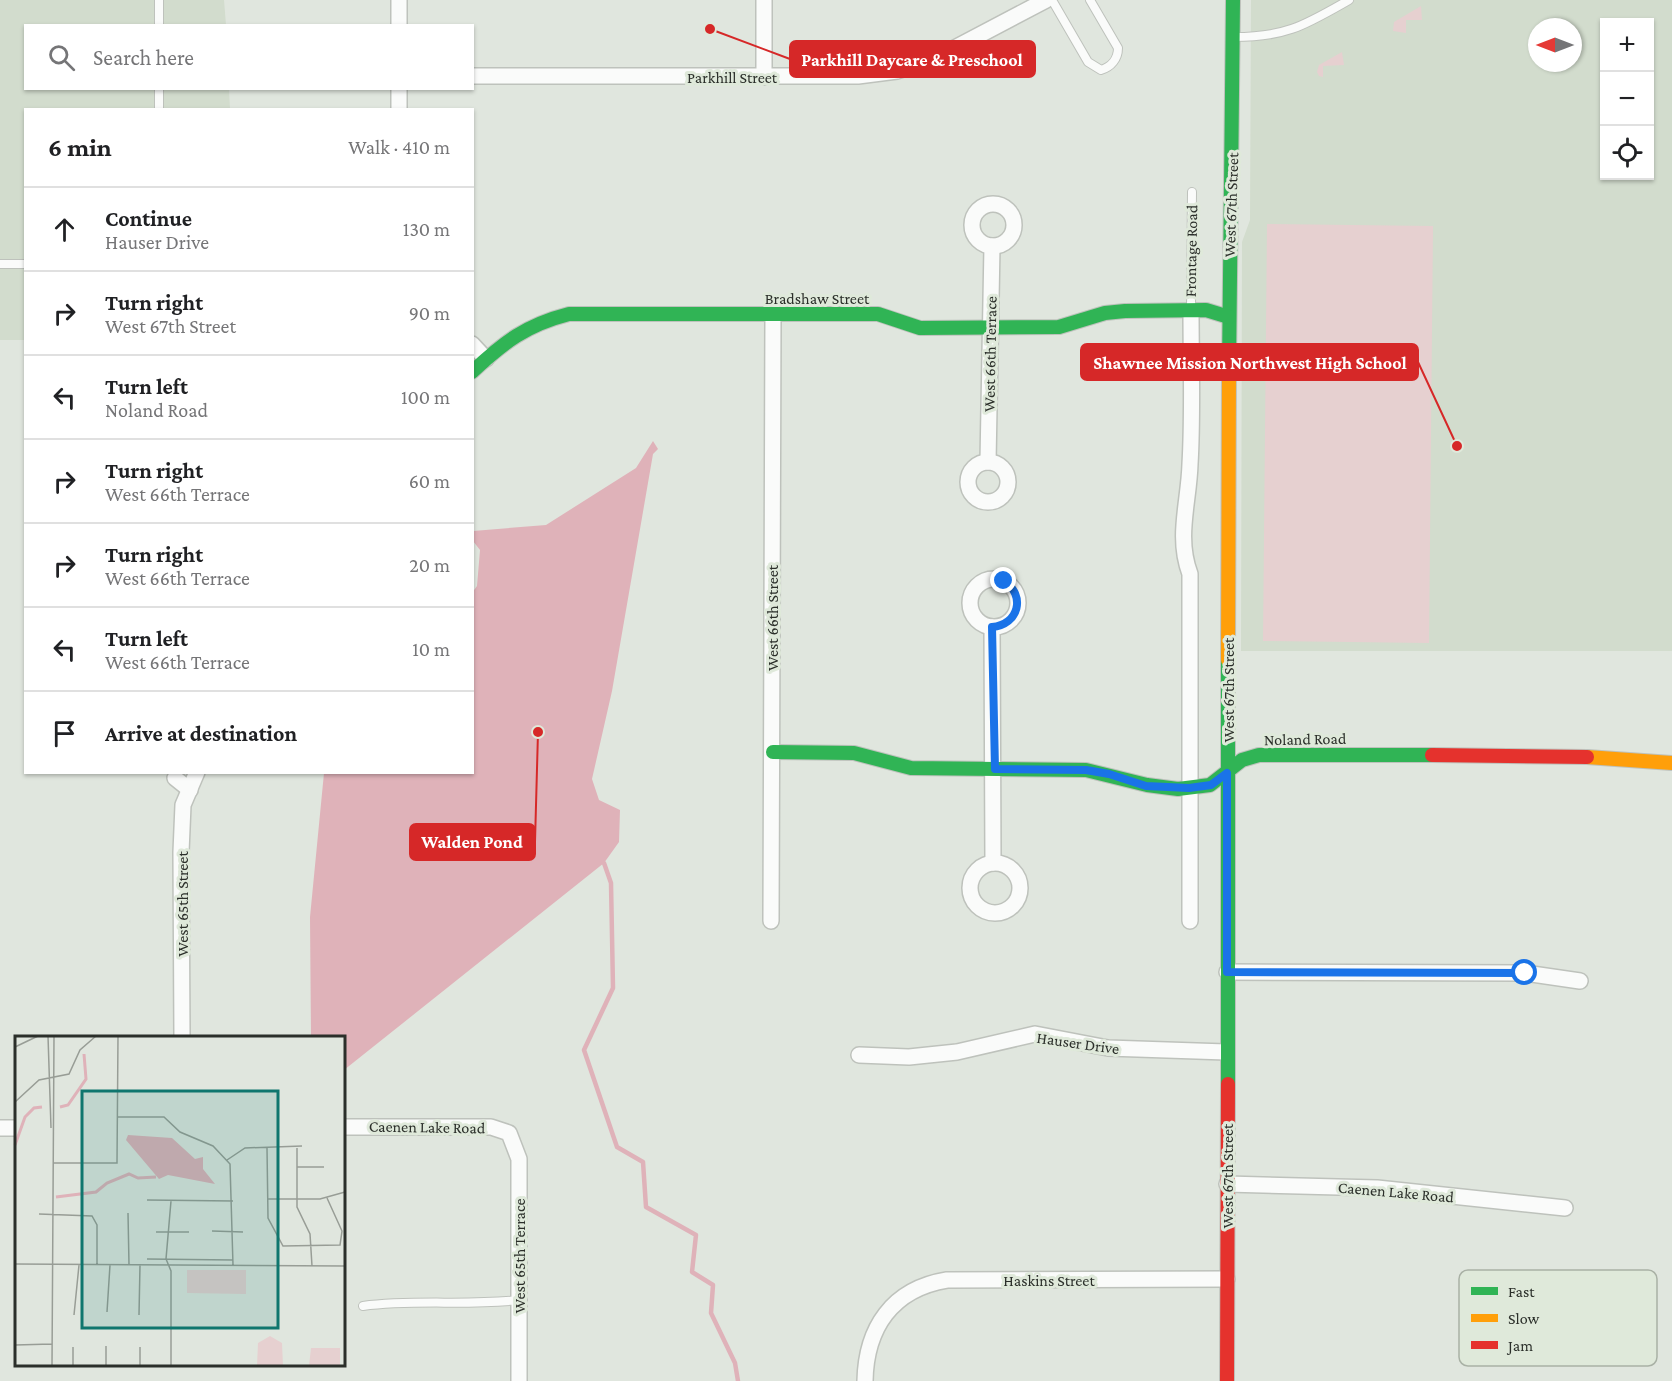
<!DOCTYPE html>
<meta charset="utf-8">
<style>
body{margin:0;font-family:"Crimson Pro",serif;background:#f6f6f6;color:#202124}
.controls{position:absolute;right:18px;top:18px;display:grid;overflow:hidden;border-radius:0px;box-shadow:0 2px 4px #0004}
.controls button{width:54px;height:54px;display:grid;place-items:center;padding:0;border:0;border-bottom:2px solid #e0e0e0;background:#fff;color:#202124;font:30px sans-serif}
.compass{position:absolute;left:1528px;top:18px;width:54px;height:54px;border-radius:50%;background:#fff;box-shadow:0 2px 4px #0004;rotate:270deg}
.stop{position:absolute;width:18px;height:18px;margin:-14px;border:4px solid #1a73e8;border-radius:50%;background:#fff}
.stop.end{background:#1a73e8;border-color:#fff;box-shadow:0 2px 6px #0008}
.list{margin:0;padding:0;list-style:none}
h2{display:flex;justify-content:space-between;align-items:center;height:78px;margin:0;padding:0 24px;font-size:26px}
h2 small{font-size:20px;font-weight:400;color:#757577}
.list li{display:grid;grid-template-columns:39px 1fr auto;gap:18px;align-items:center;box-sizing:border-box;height:84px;padding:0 24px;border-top:2px solid #e0e0e0}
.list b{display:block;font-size:22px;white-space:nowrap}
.list p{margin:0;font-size:20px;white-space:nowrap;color:#757577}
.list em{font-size:20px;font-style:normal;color:#757577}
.icon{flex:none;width:33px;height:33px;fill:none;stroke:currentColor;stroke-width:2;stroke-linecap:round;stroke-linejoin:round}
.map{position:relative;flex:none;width:1672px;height:1381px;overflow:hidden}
.search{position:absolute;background:#fff;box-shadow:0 2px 4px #0004;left:24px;top:24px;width:450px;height:66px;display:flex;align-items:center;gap:15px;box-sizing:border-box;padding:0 21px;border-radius:0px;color:#757577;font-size:22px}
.panel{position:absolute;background:#fff;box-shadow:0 2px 4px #0004;left:24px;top:108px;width:450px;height:666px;border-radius:0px}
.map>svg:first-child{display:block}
</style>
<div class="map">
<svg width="1672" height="1381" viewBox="0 0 1672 1381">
<rect width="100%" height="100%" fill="#e0e6de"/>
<g fill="#d2dccd" fill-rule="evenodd">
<polygon points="0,0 224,0 226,25 26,26 26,88 229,89 230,109 26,110 25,340 0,340"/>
<path d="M1251,0h421v651h-431l1,-409 8,-22zM1604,22h46v154h-46zM1537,27h36v36h-36z"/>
</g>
<g fill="#e6d0d0">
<polygon points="1421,6 1422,20 1406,20 1406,33 1393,31 1394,22"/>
<polygon points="1342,52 1344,65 1323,66 1323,77 1319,76 1317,72 1319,65"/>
<polygon points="1267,224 1433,226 1429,643 1263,641"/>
</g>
<polygon fill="#dfb2b9" points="653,441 658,449 653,454 612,691 592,779 599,800 620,810 619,842 604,863 344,1070 344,1038 311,1037 310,917 324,773 472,772 472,593 477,586 480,550 473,541 473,531 546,525 636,468"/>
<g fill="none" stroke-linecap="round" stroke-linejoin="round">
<polyline stroke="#dfb2b9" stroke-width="4.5" points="604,863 611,883 613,988 584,1050 617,1147 643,1162 646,1207 696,1235 692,1272 713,1285 711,1313 735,1363 738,1381"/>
<g stroke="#bec2bc" stroke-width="10">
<g id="lane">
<path d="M1052,0l36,62 13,8c10,-3 17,-11 17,-22l-28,-48"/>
<polyline points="159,26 159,0"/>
<path d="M1234,37c53,0 71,-12 115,-37"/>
<polyline points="159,110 159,88"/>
<polyline points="0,264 26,264"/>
<polyline points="1191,308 1192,192"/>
<path d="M363,1306c52,-7 104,0 156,-6"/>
</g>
</g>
<g stroke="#bec2bc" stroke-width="18">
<g id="street">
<polyline points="399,0 399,26"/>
<polyline points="472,76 858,76 897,71 934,59 1046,0"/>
<polyline points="764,77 764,0"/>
<polyline points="399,88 399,110"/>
<circle cx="993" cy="225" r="21"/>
<polyline points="472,344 486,359"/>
<circle cx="988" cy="482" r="20"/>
<polyline points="988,462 992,246"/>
<circle cx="994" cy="603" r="24"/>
<polyline points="992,627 993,863"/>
<polyline points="175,778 190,790"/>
<circle cx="995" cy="888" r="25"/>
<polyline points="771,921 773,314"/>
<path d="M1190,921v-347c-14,-37 -1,-72 0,-110 3,-51 1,-102 1,-154"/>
<polyline points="1227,972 1525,973 1580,981"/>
<polyline points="182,1038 181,852 183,805 197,772"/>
<polyline points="859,1055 909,1057 957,1052 1035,1034 1108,1048 1226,1052"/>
<polyline points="344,1127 491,1127 509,1133 519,1159 519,1381"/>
<polyline points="0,1128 16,1128"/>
<polyline points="1227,1184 1377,1188 1565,1208"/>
<path d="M865,1381c1,-53 27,-92 82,-101l280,-1"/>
</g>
</g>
<g stroke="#bec2bc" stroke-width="16">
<g id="fast">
<polyline points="1229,369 1233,0"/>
<path d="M472,372c32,-30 54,-47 97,-58h309l42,14 139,-1 46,-14 20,-2 81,-1 23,7"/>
<polyline points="773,752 854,753 911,768 1086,770 1147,785 1178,789 1210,785 1242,760 1259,755 1432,755"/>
<polyline points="1228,1084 1228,660"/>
</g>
</g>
<g stroke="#bec2bc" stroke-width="16">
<g id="slow">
<polyline points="1228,660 1229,369"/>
<polyline points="1587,757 1672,763"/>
</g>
</g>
<g stroke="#bec2bc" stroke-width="16">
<g id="jam">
<polyline points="1432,755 1587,757"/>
<polyline points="1227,1381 1228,1084"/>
</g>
</g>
<use href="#lane" stroke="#fafbfa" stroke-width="8"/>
<use href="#street" stroke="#fafbfa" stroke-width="15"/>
<use href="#fast" stroke="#30b455" stroke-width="14"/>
<use href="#slow" stroke="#ff9f0a" stroke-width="14"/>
<use href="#jam" stroke="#e5322d" stroke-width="14"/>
</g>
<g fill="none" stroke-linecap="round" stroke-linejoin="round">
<path stroke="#1a73e8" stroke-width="8" d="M1004,581c22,14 15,44 -12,46l3,142 91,1 23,4 37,12 43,2 22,-3 16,-12v199l298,1"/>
</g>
<g text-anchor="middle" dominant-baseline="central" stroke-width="6" stroke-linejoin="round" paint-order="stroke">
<g font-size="16" fill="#2b2f2a" stroke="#dfe9da">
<text x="732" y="77">Parkhill Street</text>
<text transform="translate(1231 205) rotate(-88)">West 67th Street</text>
<text transform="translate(1191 251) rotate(-89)">Frontage Road</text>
<text x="817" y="298">Bradshaw Street</text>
<text transform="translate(990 354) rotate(-89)">West 66th Terrace</text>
<text transform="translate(772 618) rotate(-90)">West 66th Street</text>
<text transform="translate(1228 690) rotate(-90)">West 67th Street</text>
<text transform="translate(1305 739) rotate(-1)">Noland Road</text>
<text transform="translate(182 904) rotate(-90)">West 65th Street</text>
<text transform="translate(1078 1043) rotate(8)">Hauser Drive</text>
<text transform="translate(427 1127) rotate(1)">Caenen Lake Road</text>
<text transform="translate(1227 1176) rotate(-90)">West 67th Street</text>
<text transform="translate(1396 1192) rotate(5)">Caenen Lake Road</text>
<text transform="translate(519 1256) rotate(-90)">West 65th Terrace</text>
<text x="1049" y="1280">Haskins Street</text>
</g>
</g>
<g transform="translate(15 1036)">
<rect width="330" height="330" fill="#e0e6de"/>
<path d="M172,234h59v24l-59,-1zM255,300l12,7 1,23h-26l1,-23zM296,312h29v18h-31z" fill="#e6d0d0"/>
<path d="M113,99l44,3 23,21 8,-2v12l12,15 -47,-9 -9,4 -33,-39z" fill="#dfb2b9"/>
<path fill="none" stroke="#dfb2b9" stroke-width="3" d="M45,71l8,-2 18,-26 -2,-25M0,109l10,-28 9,-9 8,-1M41,161l40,-5 11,-9 22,-9 9,4 18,-1"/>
<path fill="none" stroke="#989d96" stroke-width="1.5" d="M33,0l3,92M0,11l23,-11M0,66l24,-22 30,-6 11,-24 16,-14M103,81h46l16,15 33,14 17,18 3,101M252,112l1,70 15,28 57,-1 2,-14 -15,-33M282,112v59l13,27 2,32M212,124l18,-12 57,-2M38,127h64l1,-127M282,131h27M252,163h53l25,-7M132,164l86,1M113,177l1,52M24,178l53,2 5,9v40M197,195l31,1M141,196h33M132,223l86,1M0,228l330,2M92,276l3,-47M59,279l5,-50M124,279l1,-50M0,309l37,-1M37,330l2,-330M58,330v-19M91,330v-20M125,330v-19M156,330v-95l-5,-12 5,-58"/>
<path fill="#0f766e" fill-opacity="0.15" stroke="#0f766e" stroke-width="3" d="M67,55h196v237h-196z"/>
<rect width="330" height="330" fill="none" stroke="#2b2f2a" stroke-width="3"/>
</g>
<rect x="1459" y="1270" width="198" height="96" rx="9" fill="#dfe9da" stroke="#a9b1a5" stroke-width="1.5"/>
<rect x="1471" y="1287" width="27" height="8" fill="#30b455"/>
<rect x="1471" y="1314" width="27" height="8" fill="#ff9f0a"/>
<rect x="1471" y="1341" width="27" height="8" fill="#e5322d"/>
<g font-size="16" fill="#2b2f2a">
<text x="1508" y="1297">Fast</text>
<text x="1508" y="1324">Slow</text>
<text x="1508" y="1351">Jam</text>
</g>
<path fill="none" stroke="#d62828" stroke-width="2" d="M710 29L790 59M1457 446L1418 362M538 732L535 842"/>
<g fill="#d62828" stroke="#dfe9da" stroke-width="2">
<circle cx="710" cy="29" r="6"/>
<circle cx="1457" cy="446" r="6"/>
<circle cx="538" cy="732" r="6"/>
</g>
<g fill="#d62828" stroke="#d62828" stroke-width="2">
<rect x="790" y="41" width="245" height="36" rx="6"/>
<rect x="1081" y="344" width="337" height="36" rx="6"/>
<rect x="410" y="824" width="125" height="36" rx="6"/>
</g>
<g font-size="18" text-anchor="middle" font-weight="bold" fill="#fff">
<text x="912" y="66">Parkhill Daycare &amp; Preschool</text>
<text x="1250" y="369">Shawnee Mission Northwest High School</text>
<text x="472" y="848">Walden Pond</text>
</g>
</svg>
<div class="controls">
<button>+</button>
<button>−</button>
<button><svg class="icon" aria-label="locate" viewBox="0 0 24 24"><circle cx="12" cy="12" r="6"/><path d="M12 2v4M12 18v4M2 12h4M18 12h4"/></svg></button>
</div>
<svg class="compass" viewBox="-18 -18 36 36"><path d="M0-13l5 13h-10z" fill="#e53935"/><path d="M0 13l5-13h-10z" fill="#757577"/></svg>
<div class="stop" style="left:1525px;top:973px"></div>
<div class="stop end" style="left:1004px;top:581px"></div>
<div class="search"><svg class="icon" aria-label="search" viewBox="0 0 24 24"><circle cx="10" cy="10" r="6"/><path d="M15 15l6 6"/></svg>Search here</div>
<section class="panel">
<h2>6 min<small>Walk · 410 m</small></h2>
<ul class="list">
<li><svg class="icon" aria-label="ahead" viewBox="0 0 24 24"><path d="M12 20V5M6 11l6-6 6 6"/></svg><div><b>Continue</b><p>Hauser Drive</p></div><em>130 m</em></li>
<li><svg class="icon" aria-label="right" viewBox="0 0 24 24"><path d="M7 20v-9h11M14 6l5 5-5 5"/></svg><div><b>Turn right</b><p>West 67th Street</p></div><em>90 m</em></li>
<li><svg class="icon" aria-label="left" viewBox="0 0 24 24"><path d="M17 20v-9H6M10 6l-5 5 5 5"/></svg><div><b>Turn left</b><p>Noland Road</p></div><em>100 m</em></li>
<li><svg class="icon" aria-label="right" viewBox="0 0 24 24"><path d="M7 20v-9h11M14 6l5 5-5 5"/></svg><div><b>Turn right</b><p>West 66th Terrace</p></div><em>60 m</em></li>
<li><svg class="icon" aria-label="right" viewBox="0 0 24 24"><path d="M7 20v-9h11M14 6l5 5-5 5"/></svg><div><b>Turn right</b><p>West 66th Terrace</p></div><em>20 m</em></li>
<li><svg class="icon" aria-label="left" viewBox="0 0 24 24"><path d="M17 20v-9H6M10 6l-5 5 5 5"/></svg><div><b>Turn left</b><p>West 66th Terrace</p></div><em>10 m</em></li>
<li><svg class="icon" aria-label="arrive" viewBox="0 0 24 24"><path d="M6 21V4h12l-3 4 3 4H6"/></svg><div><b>Arrive at destination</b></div></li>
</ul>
</section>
</div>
